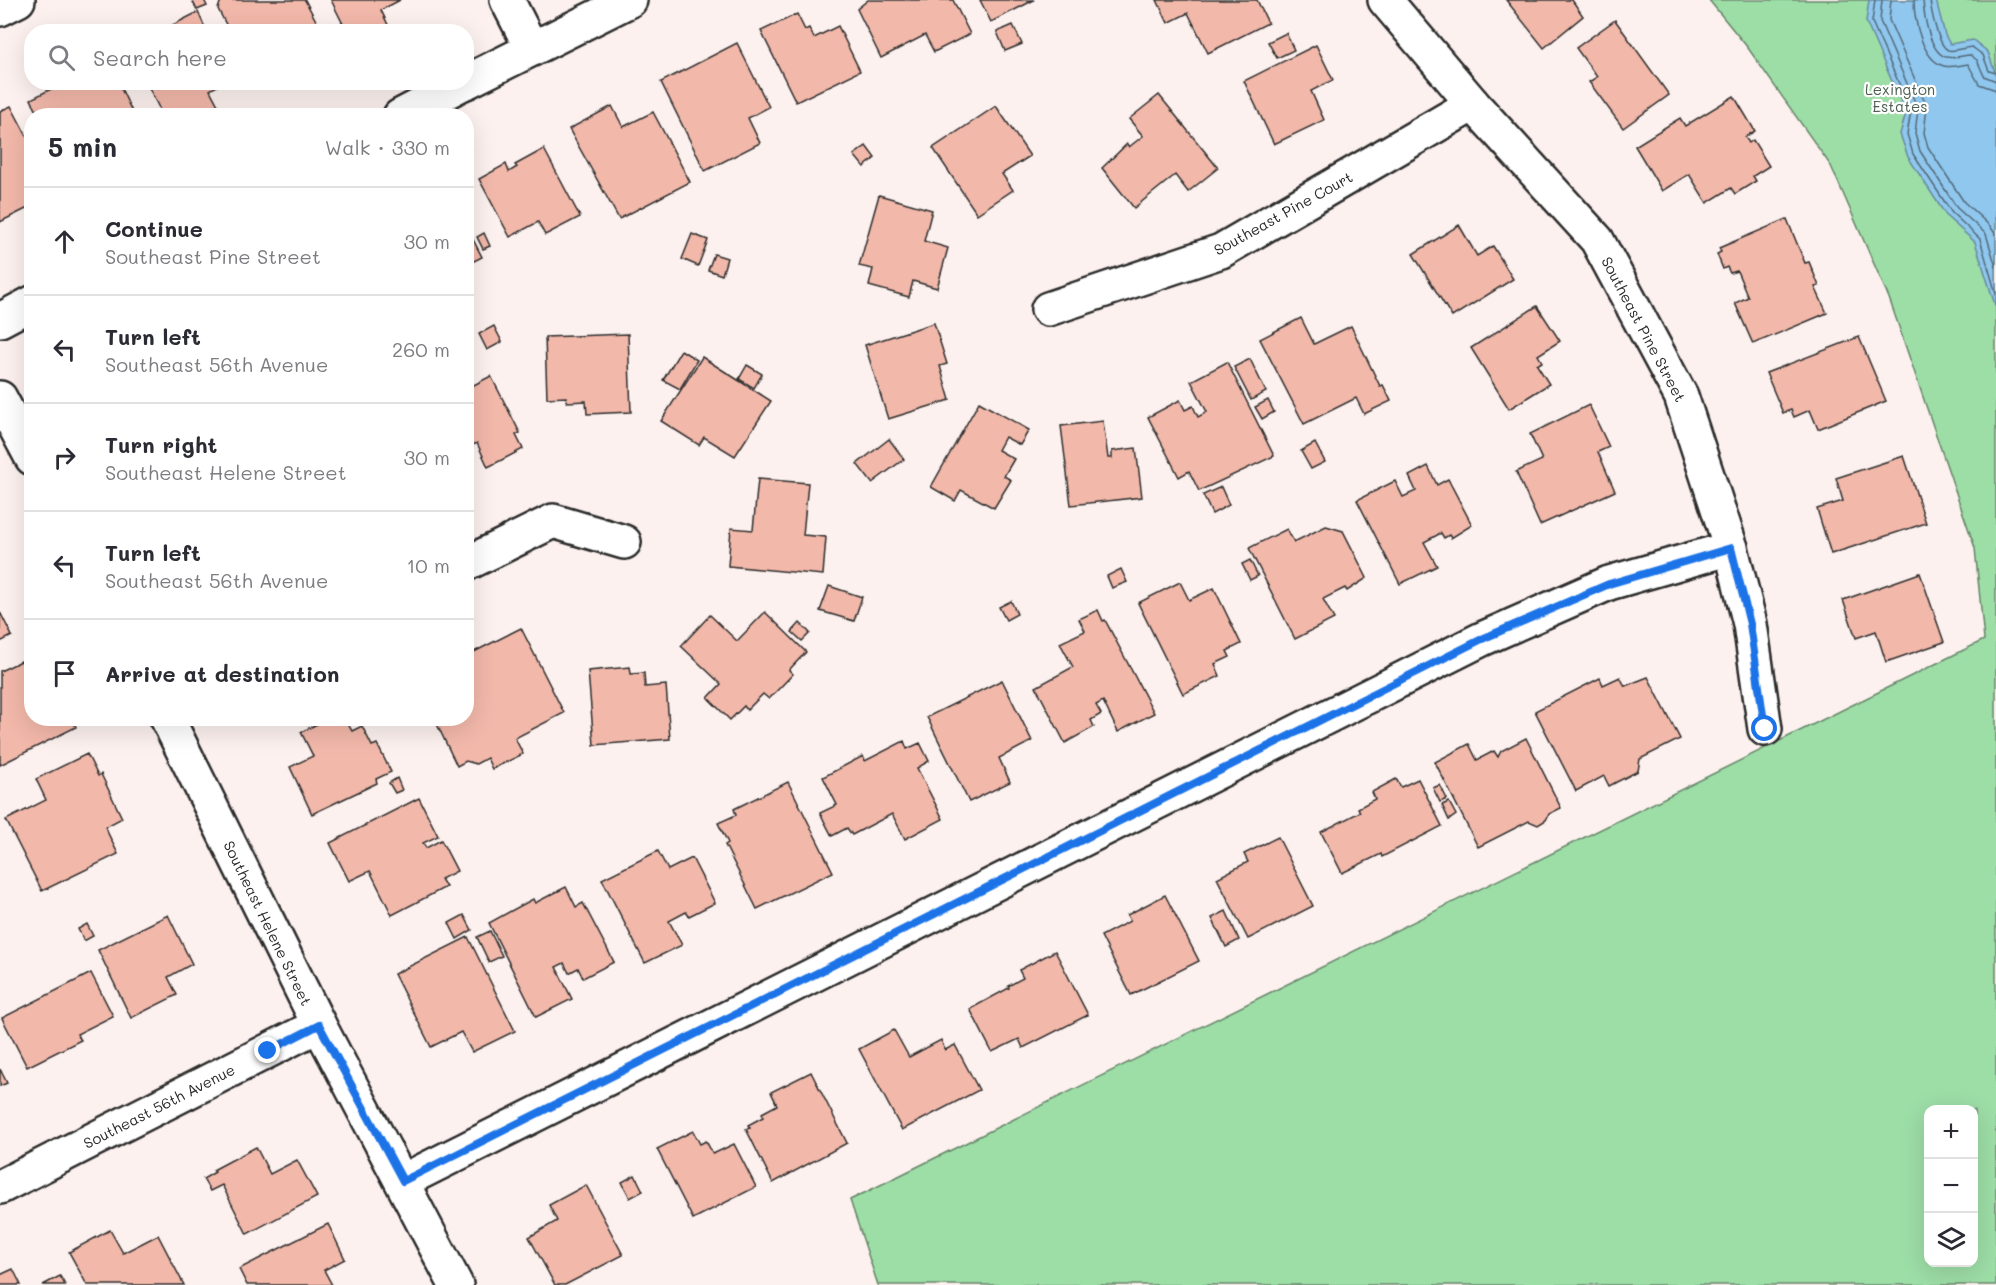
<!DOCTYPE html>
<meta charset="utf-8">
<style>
body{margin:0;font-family:Mali,sans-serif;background:#f7f7f7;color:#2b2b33}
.controls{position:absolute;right:18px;bottom:18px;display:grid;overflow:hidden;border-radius:12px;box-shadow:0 6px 24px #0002}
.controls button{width:54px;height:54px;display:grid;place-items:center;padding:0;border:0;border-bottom:2px solid #e1e1e2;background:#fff;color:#2b2b33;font:30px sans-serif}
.stop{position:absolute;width:18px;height:18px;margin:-14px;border:4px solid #1a73e8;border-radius:50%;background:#fff}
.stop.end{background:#1a73e8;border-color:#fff;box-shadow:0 2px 6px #0008}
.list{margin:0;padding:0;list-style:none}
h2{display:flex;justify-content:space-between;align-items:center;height:78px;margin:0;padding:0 24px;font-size:26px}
h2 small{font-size:20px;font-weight:400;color:#7c7c81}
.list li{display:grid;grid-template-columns:39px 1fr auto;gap:18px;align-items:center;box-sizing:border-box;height:108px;padding:0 24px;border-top:2px solid #e1e1e2}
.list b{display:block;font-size:22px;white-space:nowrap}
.list p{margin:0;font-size:20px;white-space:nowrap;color:#7c7c81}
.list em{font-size:20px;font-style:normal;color:#7c7c81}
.icon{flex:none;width:33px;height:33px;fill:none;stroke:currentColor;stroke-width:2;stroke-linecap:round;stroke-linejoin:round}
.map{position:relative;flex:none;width:1996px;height:1285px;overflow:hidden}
.search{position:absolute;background:#fff;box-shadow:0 6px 24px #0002;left:24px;top:24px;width:450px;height:66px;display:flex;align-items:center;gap:15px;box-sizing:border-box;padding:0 21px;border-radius:24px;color:#7c7c81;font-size:22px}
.panel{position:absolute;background:#fff;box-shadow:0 6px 24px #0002;left:24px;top:108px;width:450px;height:618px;border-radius:24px}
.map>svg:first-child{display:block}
</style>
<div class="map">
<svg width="1996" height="1285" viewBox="0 0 1996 1285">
<rect width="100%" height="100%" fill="#fcf1ee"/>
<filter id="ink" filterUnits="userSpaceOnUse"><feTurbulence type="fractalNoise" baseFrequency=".0167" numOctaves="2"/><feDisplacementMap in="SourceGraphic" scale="12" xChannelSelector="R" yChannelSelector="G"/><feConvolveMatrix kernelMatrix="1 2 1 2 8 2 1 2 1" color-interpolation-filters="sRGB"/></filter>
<g filter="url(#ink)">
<path fill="#9ddda6" stroke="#648468" stroke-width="1.5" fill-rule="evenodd" d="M1709,0h287v1285h-1118l-28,-85 1134,-560 -9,-92 -86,-250 -58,-132 -83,-118zM1928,1110h46v152h-46z"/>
<polygon fill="#8fc7ee" stroke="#6789a0" stroke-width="1.5" points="1869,0 1936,0 1945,35 1950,44 1973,40 1988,52 1996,75 1996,308 1975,242 1947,217 1908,157 1900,134 1906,113 1866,22"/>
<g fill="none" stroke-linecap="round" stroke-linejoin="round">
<g stroke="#536979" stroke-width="1.5">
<polyline points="1875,0 1872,22 1911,111 1907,134 1913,154 1952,213 1980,239 1996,294"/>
<polyline points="1882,0 1880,21 1918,109 1915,133 1920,151 1957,208 1986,234 1996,267"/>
<polyline points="1891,0 1889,20 1927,107 1924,133 1928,147 1964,202 1990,226 1996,235"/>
<path d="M1914,0c0,20 8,60 30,66 8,2 16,-1 24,-2l11,20 17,6"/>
<path d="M1923,0c1,15 6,52 23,57 8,2 17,-2 24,-2l7,5 7,16 12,5"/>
<path d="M1930,0c1,10 8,46 18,50 6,2 18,-3 24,-3l11,8 6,16 7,2"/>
</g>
</g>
<g fill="#f2b8aa" stroke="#2b2b2b" stroke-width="1.5">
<polygon points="192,0 204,0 207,6 197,10"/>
<polygon points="221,0 305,0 322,32 230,32 218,9"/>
<polygon points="331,0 400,0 381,10 389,27 379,32 347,32"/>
<polygon points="868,0 953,0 970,34 934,52 925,35 881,58 857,9"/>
<polygon points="980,0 1034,0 991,22"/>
<polygon points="1157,0 1257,0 1268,23 1208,53 1188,13 1168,23"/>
<polygon points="1506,0 1572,0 1583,16 1544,48"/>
<polygon points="198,12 207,32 159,32"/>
<polygon points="797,14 805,30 809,28 814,38 838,26 860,71 796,102 761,31"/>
<polygon points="1615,20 1669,95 1623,128 1589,82 1597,77 1576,48"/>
<polygon points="1013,25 1022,44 1005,51 997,32"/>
<polygon points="1286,33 1294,50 1277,58 1268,42"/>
<polygon points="737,43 769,107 748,118 760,143 705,171 661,82"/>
<polygon points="1316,45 1333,80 1311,91 1324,120 1274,144 1244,81"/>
<polygon points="65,82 118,82 134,116 39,116 31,99"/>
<polygon points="146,82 224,82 210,90 220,109 208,116 163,116"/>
<polygon points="1159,95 1218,168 1188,192 1175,175 1134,208 1102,168 1127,144 1129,147 1143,136 1129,119"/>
<polygon points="1734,96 1755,131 1745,137 1749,143 1753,140 1769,166 1753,176 1756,181 1735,194 1731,188 1707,203 1689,174 1662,191 1635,146 1680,118 1685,126"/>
<polygon points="11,106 32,146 32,206 0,222 0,111"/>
<polygon points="612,106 623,127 653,112 690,182 619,219 569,129"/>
<polygon points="996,106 1030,156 1002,174 1013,190 977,214 933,148"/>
<polygon points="866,146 875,158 864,167 854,155"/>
<polygon points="544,149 580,217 545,235 538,222 510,237 479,179 506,164 509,172 517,167 515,165"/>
<polygon points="879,195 932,210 924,241 948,248 937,288 913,281 909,297 869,286 873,269 859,266"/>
<polygon points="1787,219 1805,263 1809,262 1819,286 1815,287 1827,313 1753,344 1735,303 1748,297 1737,271 1730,273 1727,267 1723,269 1717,254 1721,252 1719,248"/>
<polygon points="1459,225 1477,256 1493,246 1513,279 1452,317 1413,254"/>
<polygon points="466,226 482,257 466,265"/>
<polygon points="484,233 490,246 483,249 477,237"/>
<polygon points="692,234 708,240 698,266 682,259"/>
<polygon points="714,254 727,258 722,275 708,270"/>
<polygon points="1537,306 1560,341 1538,355 1542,362 1537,365 1549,384 1509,409 1471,348"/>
<polygon points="1301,318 1314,344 1351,326 1380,386 1383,385 1391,401 1364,414 1356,398 1304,424 1260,339"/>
<polygon points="934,323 947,364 940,366 950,400 888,419 865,345"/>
<polygon points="494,326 502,342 487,350 479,334"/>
<polygon points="628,334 631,412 587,414 586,401 567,402 566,397 547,398 545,337"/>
<polygon points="1859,337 1886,401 1818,429 1810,410 1794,417 1791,410 1783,413 1766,373"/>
<polygon points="681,350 697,360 680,389 663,380"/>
<polygon points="702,357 771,401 735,456 704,437 699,445 661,421"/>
<polygon points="1250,359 1266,392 1251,400 1234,367"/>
<polygon points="1227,362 1274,456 1199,491 1189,471 1179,477 1148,417 1180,400 1185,410 1193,406 1198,417 1207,412 1191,381"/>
<polygon points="747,365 762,374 754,388 739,379"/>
<polygon points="491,376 520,433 516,435 523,449 488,467 477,443 469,447 466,444 466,389"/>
<polygon points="1268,400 1274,412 1262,419 1255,407"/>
<polygon points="979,402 1029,430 1020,445 1005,437 998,450 1014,459 1004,476 1011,480 994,508 961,490 955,501 931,487"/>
<polygon points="1589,405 1609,447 1598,452 1615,491 1540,525 1516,472 1542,460 1530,434"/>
<polygon points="1103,421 1108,458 1112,458 1112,451 1136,448 1142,497 1071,505 1061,426"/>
<polygon points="889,439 904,459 872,483 857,464"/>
<polygon points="1315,443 1325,462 1311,469 1301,451"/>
<polygon points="1904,456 1926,523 1831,554 1817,509 1843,501 1836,478"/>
<polygon points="1428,466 1437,485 1448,479 1472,525 1451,538 1449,535 1444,538 1441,533 1424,542 1437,566 1400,584 1357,500 1395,481 1403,497 1416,491 1409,476"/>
<polygon points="758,479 808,483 803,535 826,537 823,575 728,566 731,528 753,530"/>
<polygon points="1221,487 1229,505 1212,514 1203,495"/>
<polygon points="1326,526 1343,531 1367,578 1347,591 1345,588 1323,599 1334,619 1295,639 1249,548 1287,529 1294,542"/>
<polygon points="1250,560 1258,576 1250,580 1242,564"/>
<polygon points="1121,569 1127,582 1112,588 1107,576"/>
<polygon points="1920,573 1944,642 1886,662 1876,631 1856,638 1843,600"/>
<polygon points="1180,582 1189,600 1214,588 1241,644 1227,651 1230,657 1215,664 1220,676 1183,694 1138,603"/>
<polygon points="829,586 862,597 854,621 820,611"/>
<polygon points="1011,601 1017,614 1006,620 999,607"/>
<polygon points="1098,610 1103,621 1105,620 1154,713 1118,732 1103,701 1096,705 1101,714 1091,720 1094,727 1065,743 1036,687 1073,667 1060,643 1085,631 1079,619"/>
<polygon points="0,612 12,636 0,642"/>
<polygon points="765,612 806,652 789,670 793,674 769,699 763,694 747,710 744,706 730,720 708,698 721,684 681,646 710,615 737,641"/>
<polygon points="800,623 810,633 802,641 792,632"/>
<polygon points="521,628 564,713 515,738 523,754 492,769 487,758 476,764 466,761 457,766 434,718 466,718 466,656"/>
<polygon points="32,656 32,718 72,718 76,727 0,765 0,671"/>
<polygon points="630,667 631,674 644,673 645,687 666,685 670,739 594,745 588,671"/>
<polygon points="1620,677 1625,686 1648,677 1680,739 1640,759 1638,771 1609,786 1604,776 1576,791 1535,711 1600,678 1603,685"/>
<polygon points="1002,680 1032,741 999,758 1010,782 969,802 927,717"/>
<polygon points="329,718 345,718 352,731 362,726 372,746 377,744 391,772 376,779 377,783 312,814 290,767 313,756 301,732"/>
<polygon points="1526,738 1561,808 1549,814 1546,820 1538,825 1529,821 1478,847 1435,762 1469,744 1477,760 1494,751 1498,757 1501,751"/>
<polygon points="904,741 907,749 920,743 929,761 917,768 943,819 905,839 892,814 852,835 847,828 832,836 820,813 837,805 823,777 863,756 865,761"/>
<polygon points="87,754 98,776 101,774 122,818 105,827 118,854 42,891 6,820 46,800 36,779"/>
<polygon points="397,778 402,790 395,793 389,783"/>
<polygon points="1396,779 1401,787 1418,779 1442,826 1382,857 1381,854 1342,873 1321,832 1360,812 1358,808 1375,799 1372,792"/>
<polygon points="788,782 833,872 757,909 725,845 728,843 718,823 736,815 734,809"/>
<polygon points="1440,785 1447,799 1440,802 1433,788"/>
<polygon points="419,798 438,836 423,843 426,848 441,840 457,871 441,879 446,887 392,915 370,871 349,881 330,843"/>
<polygon points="1449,802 1456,815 1449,820 1442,805"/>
<polygon points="1278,837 1313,906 1248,939 1217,878 1248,862 1244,854"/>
<polygon points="658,851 668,870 692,858 715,903 689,916 686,912 669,921 682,945 645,963 602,879"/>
<polygon points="566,887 576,907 583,903 614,962 583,978 578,968 569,973 564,963 556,967 572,999 536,1017 489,923 533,899 535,903"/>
<polygon points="1165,895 1199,961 1131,995 1101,936 1130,921 1127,915"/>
<polygon points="1226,911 1239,940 1226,947 1212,918"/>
<polygon points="168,915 192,964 168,977 177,995 131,1018 98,950"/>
<polygon points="464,915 472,930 457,939 449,923"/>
<polygon points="87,924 93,936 84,941 78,929"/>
<polygon points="490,931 502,956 489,962 477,937"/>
<polygon points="468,937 515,1031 472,1052 461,1032 431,1047 394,974"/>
<polygon points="1055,951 1088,1015 1023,1048 1019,1039 992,1052 970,1009 1009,988 1008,986 1023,978 1019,970"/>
<polygon points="91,973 113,1016 77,1034 81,1040 27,1067 2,1018"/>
<polygon points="894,1030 909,1057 941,1040 945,1050 955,1045 979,1090 902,1130 859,1049"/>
<polygon points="0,1069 7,1083 0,1086"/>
<polygon points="811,1072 847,1143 773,1183 746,1129 750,1128 748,1125 763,1117 762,1113 777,1105 771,1092"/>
<polygon points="693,1131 700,1144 706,1141 713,1154 734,1144 756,1187 693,1219 657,1149"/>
<polygon points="256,1147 270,1174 297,1160 317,1197 247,1234 222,1185 210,1191 203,1179 215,1172 213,1170"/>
<polygon points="635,1175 643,1191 630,1198 622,1182"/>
<polygon points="586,1185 623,1255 565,1285 555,1285 529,1237 557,1221 549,1205"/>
<polygon points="328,1224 345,1259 324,1270 332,1285 247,1285 239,1269"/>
<polygon points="110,1230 123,1253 158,1235 184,1285 87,1285 69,1252"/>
<polygon points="13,1269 21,1285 0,1285 0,1275"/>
<polygon points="60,1276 65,1285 43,1285"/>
</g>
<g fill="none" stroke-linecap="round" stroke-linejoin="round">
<g stroke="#2b2b2b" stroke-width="38">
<g id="street">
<polyline points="507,0 532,49"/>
<polyline points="1385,0 1473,104 1597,240 1681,396 1731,548 1750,624 1765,729"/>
<polyline points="0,9 18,0"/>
<polyline points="466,82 630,0"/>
<polyline points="400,116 465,82"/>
<polyline points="1048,309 1221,251 1473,104"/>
<polyline points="0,320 32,303"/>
<polyline points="0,398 32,458"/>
<polyline points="466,564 553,521 624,542"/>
<polyline points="167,718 319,1025 456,1285"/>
<polyline points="403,1181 1482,639 1609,583 1731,548"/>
<polyline points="0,1187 319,1025"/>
</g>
</g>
<use href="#street" stroke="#fff" stroke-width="33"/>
</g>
</g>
<g fill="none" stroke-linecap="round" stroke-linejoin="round" filter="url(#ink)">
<polyline stroke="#1a73e8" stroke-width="8" points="268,1051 319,1025 403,1181 1482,639 1609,584 1731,548 1750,624 1765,729"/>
</g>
<g text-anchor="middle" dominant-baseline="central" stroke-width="4.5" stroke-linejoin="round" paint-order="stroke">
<g font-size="15" fill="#4d6050" stroke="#fff">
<text x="1900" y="89">Lexington<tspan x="1900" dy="17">Estates</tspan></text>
</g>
<g font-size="15" fill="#2b2b2b" stroke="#fff">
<text transform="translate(1283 213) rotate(-29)">Southeast Pine Court</text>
<text transform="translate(1644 329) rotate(62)">Southeast Pine Street</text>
<text transform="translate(268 923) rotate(64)">Southeast Helene Street</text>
<text transform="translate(159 1106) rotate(-27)">Southeast 56th Avenue</text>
</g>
</g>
</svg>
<div class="controls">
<button>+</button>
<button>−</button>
<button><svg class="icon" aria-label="layers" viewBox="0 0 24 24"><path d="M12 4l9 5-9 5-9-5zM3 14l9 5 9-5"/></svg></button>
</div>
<div class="stop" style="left:1765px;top:729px"></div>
<div class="stop end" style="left:268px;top:1051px"></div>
<div class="search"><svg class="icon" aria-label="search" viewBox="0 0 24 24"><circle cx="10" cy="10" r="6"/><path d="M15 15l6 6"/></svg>Search here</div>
<section class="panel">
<h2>5 min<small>Walk · 330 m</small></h2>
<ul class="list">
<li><svg class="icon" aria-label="ahead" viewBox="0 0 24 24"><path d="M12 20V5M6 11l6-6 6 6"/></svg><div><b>Continue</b><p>Southeast Pine Street</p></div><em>30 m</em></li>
<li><svg class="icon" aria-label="left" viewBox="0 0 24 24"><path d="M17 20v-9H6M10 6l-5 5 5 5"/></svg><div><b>Turn left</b><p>Southeast 56th Avenue</p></div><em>260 m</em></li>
<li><svg class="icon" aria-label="right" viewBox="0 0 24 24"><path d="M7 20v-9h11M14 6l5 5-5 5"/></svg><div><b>Turn right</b><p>Southeast Helene Street</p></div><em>30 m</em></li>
<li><svg class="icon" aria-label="left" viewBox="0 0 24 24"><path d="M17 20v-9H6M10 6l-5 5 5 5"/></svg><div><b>Turn left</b><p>Southeast 56th Avenue</p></div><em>10 m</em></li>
<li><svg class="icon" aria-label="arrive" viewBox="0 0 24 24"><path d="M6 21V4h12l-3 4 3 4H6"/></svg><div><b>Arrive at destination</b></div></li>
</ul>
</section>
</div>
